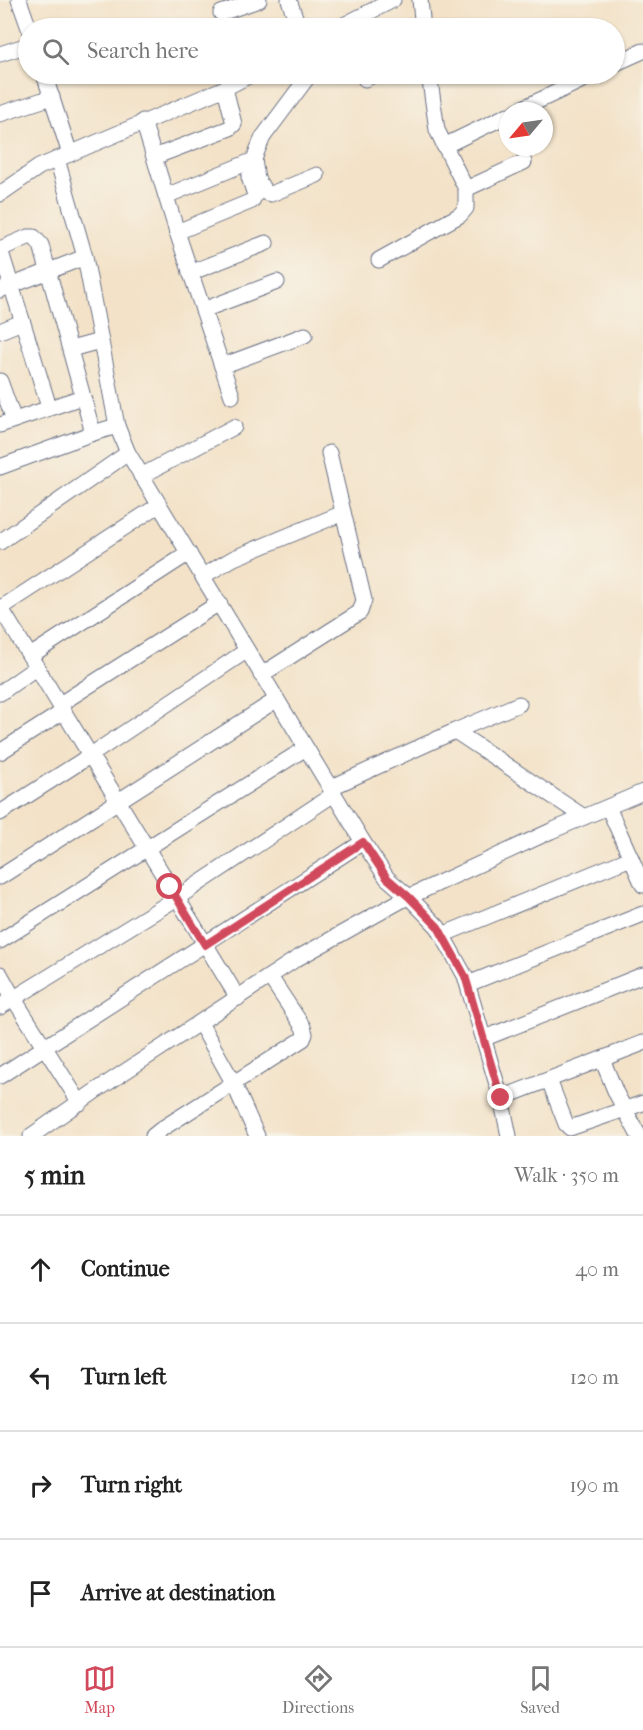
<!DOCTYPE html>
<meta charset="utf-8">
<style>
body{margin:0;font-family:"IM FELL French Canon",serif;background:#f2f2f2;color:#222}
.compass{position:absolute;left:499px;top:102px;width:54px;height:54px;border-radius:50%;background:#fff;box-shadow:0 2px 4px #0004;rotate:241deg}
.stop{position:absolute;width:18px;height:18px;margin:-14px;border:4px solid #d1495b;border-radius:50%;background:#fff}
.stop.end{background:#d1495b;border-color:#fff;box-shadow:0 2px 6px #0008}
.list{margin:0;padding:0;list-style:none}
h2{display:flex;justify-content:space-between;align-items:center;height:78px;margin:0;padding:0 24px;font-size:26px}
h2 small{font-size:20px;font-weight:400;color:#767676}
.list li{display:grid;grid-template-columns:39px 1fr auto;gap:18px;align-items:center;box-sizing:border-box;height:108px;padding:0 24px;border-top:2px solid #e0e0e0}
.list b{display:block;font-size:22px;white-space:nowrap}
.list em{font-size:20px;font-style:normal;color:#767676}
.icon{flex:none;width:33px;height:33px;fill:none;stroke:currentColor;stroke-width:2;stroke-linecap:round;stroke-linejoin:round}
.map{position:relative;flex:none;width:643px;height:1136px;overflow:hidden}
.search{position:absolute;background:#fff;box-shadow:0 2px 4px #0004;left:18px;right:18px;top:18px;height:66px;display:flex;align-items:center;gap:15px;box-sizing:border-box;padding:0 21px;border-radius:33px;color:#767676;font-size:22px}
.sheet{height:510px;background:#fff}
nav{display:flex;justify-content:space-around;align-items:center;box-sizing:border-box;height:84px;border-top:2px solid #e0e0e0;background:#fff;font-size:16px;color:#767676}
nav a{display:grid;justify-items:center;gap:3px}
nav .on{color:#d1495b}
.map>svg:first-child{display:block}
</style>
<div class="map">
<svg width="643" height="1136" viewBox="0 0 643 1136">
<rect width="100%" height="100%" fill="#f7f3e8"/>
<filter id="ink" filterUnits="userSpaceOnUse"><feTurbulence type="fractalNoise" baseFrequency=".0167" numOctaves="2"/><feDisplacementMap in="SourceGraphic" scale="12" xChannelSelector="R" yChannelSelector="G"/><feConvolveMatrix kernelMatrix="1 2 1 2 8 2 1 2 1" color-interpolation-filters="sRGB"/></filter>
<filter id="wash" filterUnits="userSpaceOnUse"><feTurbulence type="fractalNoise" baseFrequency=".008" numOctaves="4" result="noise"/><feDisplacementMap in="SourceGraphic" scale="24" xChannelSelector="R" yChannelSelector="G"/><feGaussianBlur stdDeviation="1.35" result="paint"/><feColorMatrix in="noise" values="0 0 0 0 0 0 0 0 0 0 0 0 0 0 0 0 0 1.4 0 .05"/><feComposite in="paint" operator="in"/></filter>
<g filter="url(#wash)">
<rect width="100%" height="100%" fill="#f3e2c8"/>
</g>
<g filter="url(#ink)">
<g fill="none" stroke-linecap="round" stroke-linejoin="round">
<g stroke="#676e83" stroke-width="17">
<g id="minor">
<polyline points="19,0 29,28"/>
<polyline points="289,0 299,28"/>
<polyline points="420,0 423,28"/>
<polyline points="221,13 259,0"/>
<polyline points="338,28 393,0"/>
<polyline points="0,54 28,45"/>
<polyline points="614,64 643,51"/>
<polyline points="44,74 70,154"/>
<polyline points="310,74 263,137 257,151 254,160 257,179 266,193 271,194 317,175"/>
<polyline points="365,79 375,74"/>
<polyline points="517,111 595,74"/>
<polyline points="0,114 52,97"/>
<polyline points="143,121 177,232 232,396"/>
<polyline points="444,146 508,115"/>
<polyline points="154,157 230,128 234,124 225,88"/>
<polyline points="57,159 85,257 117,426 128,453 363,842 387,878 409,897 438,927 465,976 501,1098 509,1136"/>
<polyline points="466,189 524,162"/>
<polyline points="0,194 39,167 225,88 252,74"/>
<polyline points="166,196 254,160"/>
<polyline points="177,232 252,201 255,195 249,177"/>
<polyline points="0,249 28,237 34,237 41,245 93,433"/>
<polyline points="0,249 49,407"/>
<polyline points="379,260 460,215 466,208 466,189 437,130 429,74"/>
<polyline points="190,273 266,243"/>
<polyline points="0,290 85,257"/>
<polyline points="203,310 277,282"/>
<polyline points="0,331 22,322"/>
<polyline points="71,349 100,341"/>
<polyline points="222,366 305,335"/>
<polyline points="0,381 14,420"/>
<polyline points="0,425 82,397"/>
<polyline points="0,467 93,433 117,426"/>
<polyline points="141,476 234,427"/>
<polyline points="0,542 128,453"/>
<polyline points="203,576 234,558 343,513"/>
<polyline points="0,607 238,998"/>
<polyline points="1,608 159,505"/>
<polyline points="30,656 189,553"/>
<polyline points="261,675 360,612 364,600 329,453"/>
<polyline points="0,693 37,667"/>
<polyline points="60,704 219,603"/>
<polyline points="455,731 584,817"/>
<polyline points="0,752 64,711"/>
<polyline points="330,788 455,731 519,704"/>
<polyline points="608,807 643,885"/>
<polyline points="0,813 91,755 246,651"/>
<polyline points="0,877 276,700"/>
<polyline points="442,935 631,858"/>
<polyline points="0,941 306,748"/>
<polyline points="0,974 14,999 80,1103"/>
<polyline points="468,984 643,914"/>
<polyline points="0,1007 177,898 334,794"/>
<polyline points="200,1023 234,1084 257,1136"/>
<polyline points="485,1038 643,975"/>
<polyline points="602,1059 616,1093 639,1136"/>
<polyline points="0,1076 363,842"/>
<polyline points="549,1080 566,1124 570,1128 643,1103"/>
<polyline points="501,1098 643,1043"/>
<polyline points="31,1136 94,1092 296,959 402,900 551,831 643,792"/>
<polyline points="153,1136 163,1128 303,1039 305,1034 303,1027 270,977"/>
</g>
</g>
<use href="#minor" stroke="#fff" stroke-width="15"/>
</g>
</g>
<g fill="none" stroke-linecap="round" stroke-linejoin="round" filter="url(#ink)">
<polyline stroke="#d1495b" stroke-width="8" points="170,887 205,945 363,842 387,878 409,897 438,927 465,976 501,1098"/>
</g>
</svg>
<svg class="compass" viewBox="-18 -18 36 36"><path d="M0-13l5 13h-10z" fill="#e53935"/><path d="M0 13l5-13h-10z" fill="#767676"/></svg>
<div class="stop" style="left:170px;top:887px"></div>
<div class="stop end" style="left:501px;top:1098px"></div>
<div class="search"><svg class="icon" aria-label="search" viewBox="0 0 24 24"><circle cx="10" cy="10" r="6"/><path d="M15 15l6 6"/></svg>Search here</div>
</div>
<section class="sheet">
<h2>5 min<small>Walk · 350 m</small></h2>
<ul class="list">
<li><svg class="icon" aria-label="ahead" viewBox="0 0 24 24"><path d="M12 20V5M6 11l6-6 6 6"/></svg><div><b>Continue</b></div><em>40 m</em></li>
<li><svg class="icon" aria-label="left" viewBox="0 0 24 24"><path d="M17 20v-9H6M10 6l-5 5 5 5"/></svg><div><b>Turn left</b></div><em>120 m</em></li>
<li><svg class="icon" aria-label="right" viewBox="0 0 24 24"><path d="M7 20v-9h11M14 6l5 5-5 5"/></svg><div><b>Turn right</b></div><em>190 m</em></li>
<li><svg class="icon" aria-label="arrive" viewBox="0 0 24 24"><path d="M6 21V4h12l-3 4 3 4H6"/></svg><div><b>Arrive at destination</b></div></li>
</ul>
</section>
<nav>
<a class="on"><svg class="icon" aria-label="map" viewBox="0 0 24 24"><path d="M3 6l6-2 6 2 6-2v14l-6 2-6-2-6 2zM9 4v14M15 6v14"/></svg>Map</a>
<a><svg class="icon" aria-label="directions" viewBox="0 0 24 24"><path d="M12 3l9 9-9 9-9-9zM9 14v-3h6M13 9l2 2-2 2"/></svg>Directions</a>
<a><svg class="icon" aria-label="saved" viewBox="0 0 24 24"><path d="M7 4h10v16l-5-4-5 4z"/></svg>Saved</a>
</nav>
